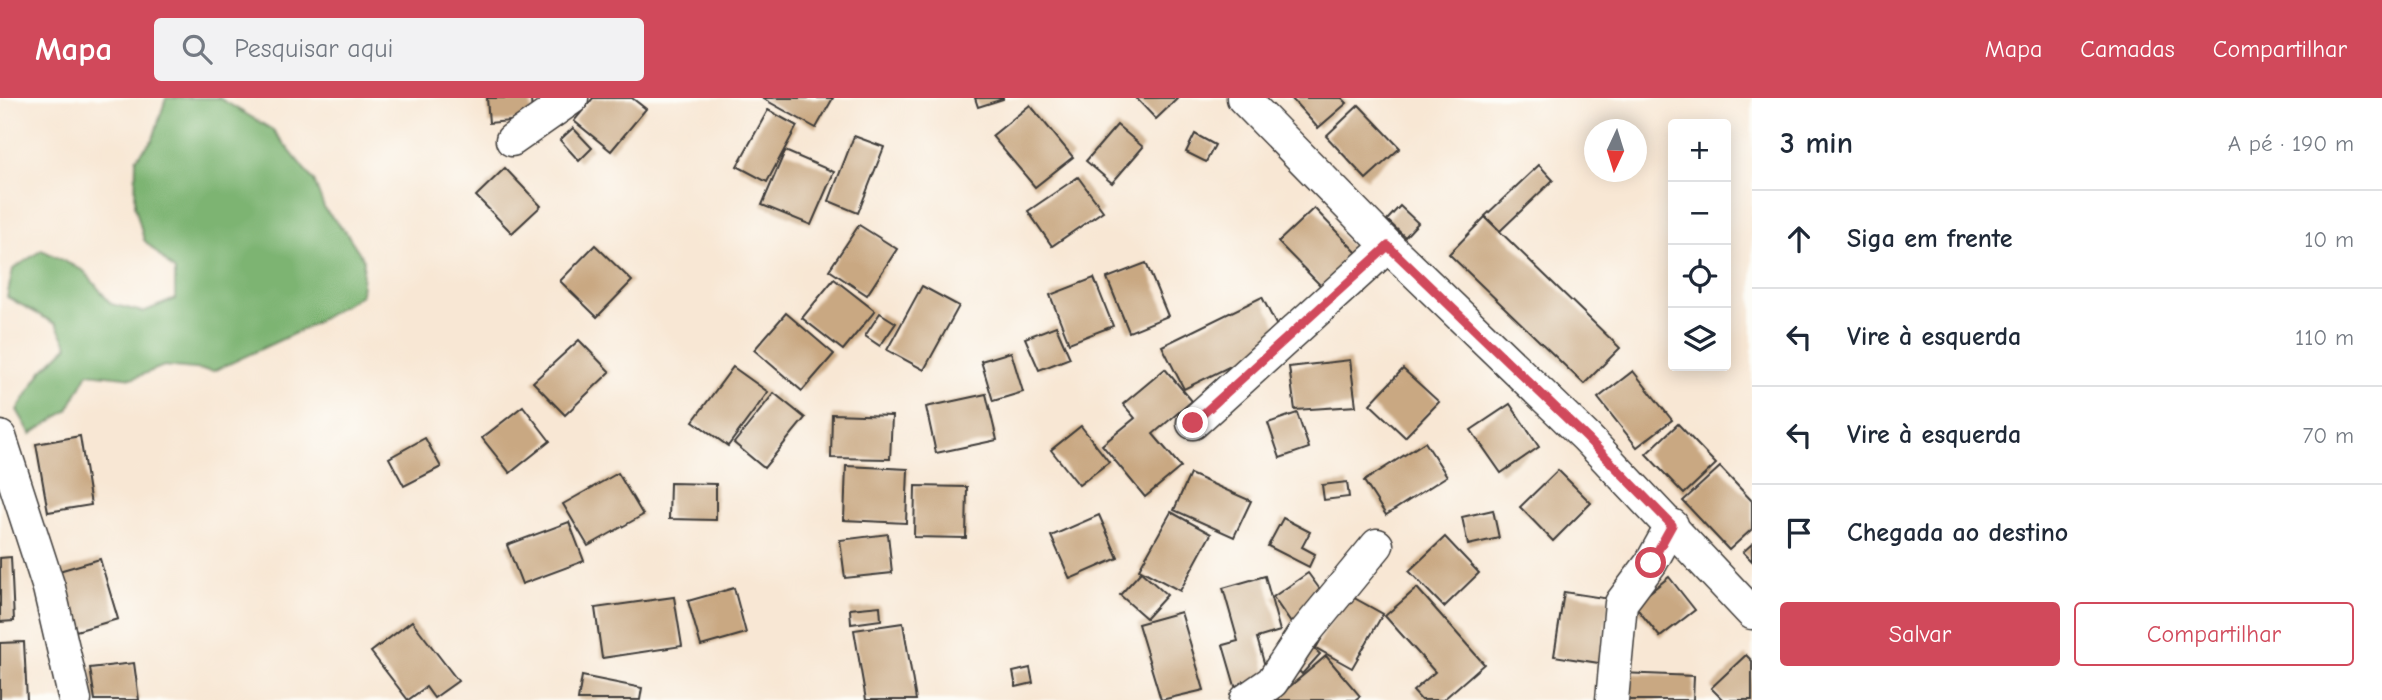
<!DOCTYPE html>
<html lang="pt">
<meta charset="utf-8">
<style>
body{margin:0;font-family:"Comic Neue",sans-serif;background:#f2f2f3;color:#1f2937}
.controls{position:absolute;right:21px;top:21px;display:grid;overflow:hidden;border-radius:7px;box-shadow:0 4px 18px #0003}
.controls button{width:63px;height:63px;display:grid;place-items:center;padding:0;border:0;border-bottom:2px solid #e0e1e3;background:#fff;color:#1f2937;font:35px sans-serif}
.compass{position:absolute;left:1584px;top:21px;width:63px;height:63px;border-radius:50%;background:#fff;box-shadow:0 4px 18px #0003;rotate:184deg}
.stop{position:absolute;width:21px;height:21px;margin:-16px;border:5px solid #d1495b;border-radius:50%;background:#fff}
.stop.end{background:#d1495b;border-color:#fff;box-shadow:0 2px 7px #0008}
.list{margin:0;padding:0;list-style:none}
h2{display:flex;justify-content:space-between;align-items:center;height:91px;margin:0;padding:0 28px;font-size:30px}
h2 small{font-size:23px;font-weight:400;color:#747a83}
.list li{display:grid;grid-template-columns:46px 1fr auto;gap:21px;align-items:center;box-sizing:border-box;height:98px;padding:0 28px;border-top:2px solid #e0e1e3}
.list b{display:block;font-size:26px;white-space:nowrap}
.list em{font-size:23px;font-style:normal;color:#747a83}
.actions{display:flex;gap:14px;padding:21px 28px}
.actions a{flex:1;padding:16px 0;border:2px solid #d1495b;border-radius:7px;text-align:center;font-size:24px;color:#d1495b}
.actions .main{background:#d1495b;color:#fff}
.icon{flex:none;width:38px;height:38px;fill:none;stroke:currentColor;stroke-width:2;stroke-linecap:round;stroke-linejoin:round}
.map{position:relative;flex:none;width:1752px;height:602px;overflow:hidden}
header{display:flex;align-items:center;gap:42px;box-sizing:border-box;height:98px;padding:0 35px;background:#d1495b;color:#fff}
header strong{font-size:33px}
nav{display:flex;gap:38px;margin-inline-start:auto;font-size:24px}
.search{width:490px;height:63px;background:#f2f2f3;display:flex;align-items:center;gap:18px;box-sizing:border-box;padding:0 24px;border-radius:7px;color:#747a83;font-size:26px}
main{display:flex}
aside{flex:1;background:#fff}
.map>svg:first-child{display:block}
</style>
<header>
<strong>Mapa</strong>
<div class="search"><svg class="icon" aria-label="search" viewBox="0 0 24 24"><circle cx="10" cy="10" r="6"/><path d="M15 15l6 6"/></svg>Pesquisar aqui</div>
<nav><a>Mapa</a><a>Camadas</a><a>Compartilhar</a></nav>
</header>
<main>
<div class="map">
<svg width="1752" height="602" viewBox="0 0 1752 602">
<rect width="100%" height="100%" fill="#fdfcf7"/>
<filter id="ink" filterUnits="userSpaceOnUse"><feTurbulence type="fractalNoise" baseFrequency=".0143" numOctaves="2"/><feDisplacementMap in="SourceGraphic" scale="14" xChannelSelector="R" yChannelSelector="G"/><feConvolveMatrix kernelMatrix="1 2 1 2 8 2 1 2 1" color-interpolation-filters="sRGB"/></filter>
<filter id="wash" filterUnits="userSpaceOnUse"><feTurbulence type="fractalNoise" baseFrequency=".00686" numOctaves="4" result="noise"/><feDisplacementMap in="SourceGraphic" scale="28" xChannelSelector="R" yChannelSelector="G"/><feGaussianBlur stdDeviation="1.57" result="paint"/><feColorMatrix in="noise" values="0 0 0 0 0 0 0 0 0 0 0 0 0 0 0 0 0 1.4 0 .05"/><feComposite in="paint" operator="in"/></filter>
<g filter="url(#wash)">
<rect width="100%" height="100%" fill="#f8e7d4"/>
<polygon fill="#7db472" stroke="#4c6847" stroke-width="2" points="166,0 219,0 273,32 314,83 325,112 346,134 364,162 361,197 306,230 214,273 164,268 134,280 88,275 68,312 31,336 17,312 42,273 68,248 56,226 7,199 13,171 42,152 84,173 111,206 143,214 175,201 175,173 144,142 135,108 136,61 153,41"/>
<g id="blocks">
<g fill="#c9a882">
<polygon points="487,0 531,0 532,21 489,25"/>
<polygon points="593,0 632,0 646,11 611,53 574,23"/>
<polygon points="762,0 833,0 816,30"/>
<polygon points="975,0 1003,0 1003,1 978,9"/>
<polygon points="1136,0 1178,0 1156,21"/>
<polygon points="1291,0 1342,0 1347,5 1318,30"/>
<polygon points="1030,7 1073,59 1035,89 992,38"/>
<polygon points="1359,7 1400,50 1366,81 1326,38"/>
<polygon points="768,12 797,28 767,84 737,68"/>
<polygon points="1117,27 1143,49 1112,85 1086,63"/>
<polygon points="573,30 592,50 579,63 560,42"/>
<polygon points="1195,36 1215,47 1206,64 1186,54"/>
<polygon points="854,38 884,49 858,115 829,103"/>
<polygon points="785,53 834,74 811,127 762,107"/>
<polygon points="1539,67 1553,82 1500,133 1485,118"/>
<polygon points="505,70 541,108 512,135 476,98"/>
<polygon points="1078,79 1103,113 1052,148 1028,113"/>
<polygon points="1400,108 1418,125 1405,139 1387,122"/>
<polygon points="1314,110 1358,156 1323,190 1278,144"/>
<polygon points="1485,119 1620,250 1584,286 1449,156"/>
<polygon points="859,127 897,151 867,197 829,172"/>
<polygon points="595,147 632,183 597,219 560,183"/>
<polygon points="1146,165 1168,218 1129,234 1107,180"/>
<polygon points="1094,180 1113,228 1069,245 1050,197"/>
<polygon points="834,181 875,213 843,252 802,220"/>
<polygon points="922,188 959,208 924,272 887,252"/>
<polygon points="1262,199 1284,242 1184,291 1162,248"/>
<polygon points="786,215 834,256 802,293 754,252"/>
<polygon points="880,215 896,225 880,248 865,238"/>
<polygon points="1056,228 1070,260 1039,272 1025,240"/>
<polygon points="579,242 610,274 565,317 533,284"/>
<polygon points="1011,254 1023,294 993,303 981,263"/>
<polygon points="1350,262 1356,308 1295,312 1289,269"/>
<polygon points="733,269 768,294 728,348 693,323"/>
<polygon points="1165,271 1192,303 1153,336 1181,369 1145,399 1102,347 1135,320 1123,306"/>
<polygon points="1403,271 1439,304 1405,339 1370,306"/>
<polygon points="1633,273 1672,322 1637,349 1598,300"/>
<polygon points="774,295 805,320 764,370 734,345"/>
<polygon points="986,296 997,342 936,355 926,309"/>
<polygon points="1510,306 1539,349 1501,375 1471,332"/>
<polygon points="523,308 550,343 510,375 482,340"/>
<polygon points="1297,315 1309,350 1280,360 1268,325"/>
<polygon points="832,316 892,318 890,361 831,360"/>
<polygon points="1678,326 1716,366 1684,396 1646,356"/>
<polygon points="1081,328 1109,364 1079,387 1051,352"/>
<polygon points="80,338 91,407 48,414 36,346"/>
<polygon points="425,340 441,369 404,388 389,360"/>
<polygon points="1425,344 1447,378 1386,417 1364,383"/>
<polygon points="846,368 908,371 906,425 844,422"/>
<polygon points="1720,369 1752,403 1752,431 1729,452 1683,403"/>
<polygon points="1558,372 1591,405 1553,443 1520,409"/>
<polygon points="618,375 643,417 588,448 563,406"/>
<polygon points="1190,376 1251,403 1234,439 1174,412"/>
<polygon points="1347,384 1349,399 1324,402 1322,387"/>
<polygon points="670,385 716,386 716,422 669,421"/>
<polygon points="915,388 967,389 966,440 914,439"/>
<polygon points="1493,412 1499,440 1468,447 1462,419"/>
<polygon points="1171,414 1211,436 1180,493 1139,471"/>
<polygon points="1099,417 1118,460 1070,481 1051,438"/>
<polygon points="1283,420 1310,434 1302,449 1315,456 1309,469 1268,448"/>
<polygon points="569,424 584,463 522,486 507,447"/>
<polygon points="888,436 892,475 845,480 840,442"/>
<polygon points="1445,439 1479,475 1444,509 1409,473"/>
<polygon points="1752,446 1752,463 1743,454"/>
<polygon points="11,459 14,523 0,524 0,460"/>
<polygon points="100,461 118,521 76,533 59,473"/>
<polygon points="1141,474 1167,497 1146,520 1120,497"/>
<polygon points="1308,475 1327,501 1291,525 1273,499"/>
<polygon points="1265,478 1280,533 1257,540 1268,579 1235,588 1223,547 1238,543 1223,490"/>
<polygon points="1669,479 1695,512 1660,539 1634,507"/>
<polygon points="734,490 746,535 701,548 688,503"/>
<polygon points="1417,490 1484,566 1443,602 1421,602 1413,593 1435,574 1385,518"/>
<polygon points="1564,494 1610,501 1599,565 1554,558"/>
<polygon points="1347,496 1383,516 1352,570 1316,550"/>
<polygon points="674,499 682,548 602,560 595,510"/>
<polygon points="880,508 881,522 851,526 850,511"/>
<polygon points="1181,514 1204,592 1161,602 1138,526"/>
<polygon points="412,523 458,583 434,600 426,589 408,602 371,554"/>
<polygon points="903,525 916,602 866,602 854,532"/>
<polygon points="24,544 27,602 0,602 0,545"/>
<polygon points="1311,548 1320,556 1302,576 1293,567"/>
<polygon points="1746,557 1752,563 1752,602 1723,602 1711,590"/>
<polygon points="1326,558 1360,598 1355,602 1274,602"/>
<polygon points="134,565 139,602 95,602 90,570"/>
<polygon points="1030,570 1033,585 1016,589 1013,574"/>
<polygon points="1621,575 1694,578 1693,602 1620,602"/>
<polygon points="582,578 642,590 640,602 578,602"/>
</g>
</g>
</g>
<g filter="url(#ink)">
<use href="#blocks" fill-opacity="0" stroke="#3d3a38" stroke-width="2"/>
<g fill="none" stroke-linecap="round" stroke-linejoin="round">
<g stroke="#3d3a38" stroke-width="35">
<g id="minor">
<polyline points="1243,0 1388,148 1587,340 1752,515"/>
<polyline points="512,42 572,0"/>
<polyline points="1193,325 1388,148"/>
<polyline points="0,339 49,490 75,602"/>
<polyline points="1246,602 1272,584 1303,537 1377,447"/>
<polyline points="1612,602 1621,505 1651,465 1672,427"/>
</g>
</g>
<use href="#minor" stroke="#fff" stroke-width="32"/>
</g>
</g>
<g fill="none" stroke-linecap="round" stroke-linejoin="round" filter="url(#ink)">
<polyline stroke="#d1495b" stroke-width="9" points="1193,325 1388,148 1587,340 1672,427 1651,465"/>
</g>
</svg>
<div class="controls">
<button>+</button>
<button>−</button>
<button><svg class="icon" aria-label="locate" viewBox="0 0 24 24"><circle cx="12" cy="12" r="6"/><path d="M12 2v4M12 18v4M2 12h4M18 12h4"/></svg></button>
<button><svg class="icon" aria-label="layers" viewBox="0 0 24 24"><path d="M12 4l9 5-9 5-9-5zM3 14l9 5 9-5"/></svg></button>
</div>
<svg class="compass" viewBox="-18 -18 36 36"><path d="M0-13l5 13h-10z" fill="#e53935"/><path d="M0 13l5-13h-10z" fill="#747a83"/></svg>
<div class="stop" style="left:1651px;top:465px"></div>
<div class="stop end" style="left:1193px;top:325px"></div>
</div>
<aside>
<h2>3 min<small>A pé · 190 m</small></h2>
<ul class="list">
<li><svg class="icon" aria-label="ahead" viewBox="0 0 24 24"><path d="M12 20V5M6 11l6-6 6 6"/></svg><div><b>Siga em frente</b></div><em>10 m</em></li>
<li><svg class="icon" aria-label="left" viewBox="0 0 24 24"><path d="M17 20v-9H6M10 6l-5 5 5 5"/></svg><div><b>Vire à esquerda</b></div><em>110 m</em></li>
<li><svg class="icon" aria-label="left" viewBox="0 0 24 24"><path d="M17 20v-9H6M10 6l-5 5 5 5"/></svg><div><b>Vire à esquerda</b></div><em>70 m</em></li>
<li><svg class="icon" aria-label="arrive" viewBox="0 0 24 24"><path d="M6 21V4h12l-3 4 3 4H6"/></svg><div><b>Chegada ao destino</b></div></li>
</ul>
<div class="actions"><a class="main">Salvar</a><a>Compartilhar</a></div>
</aside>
</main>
